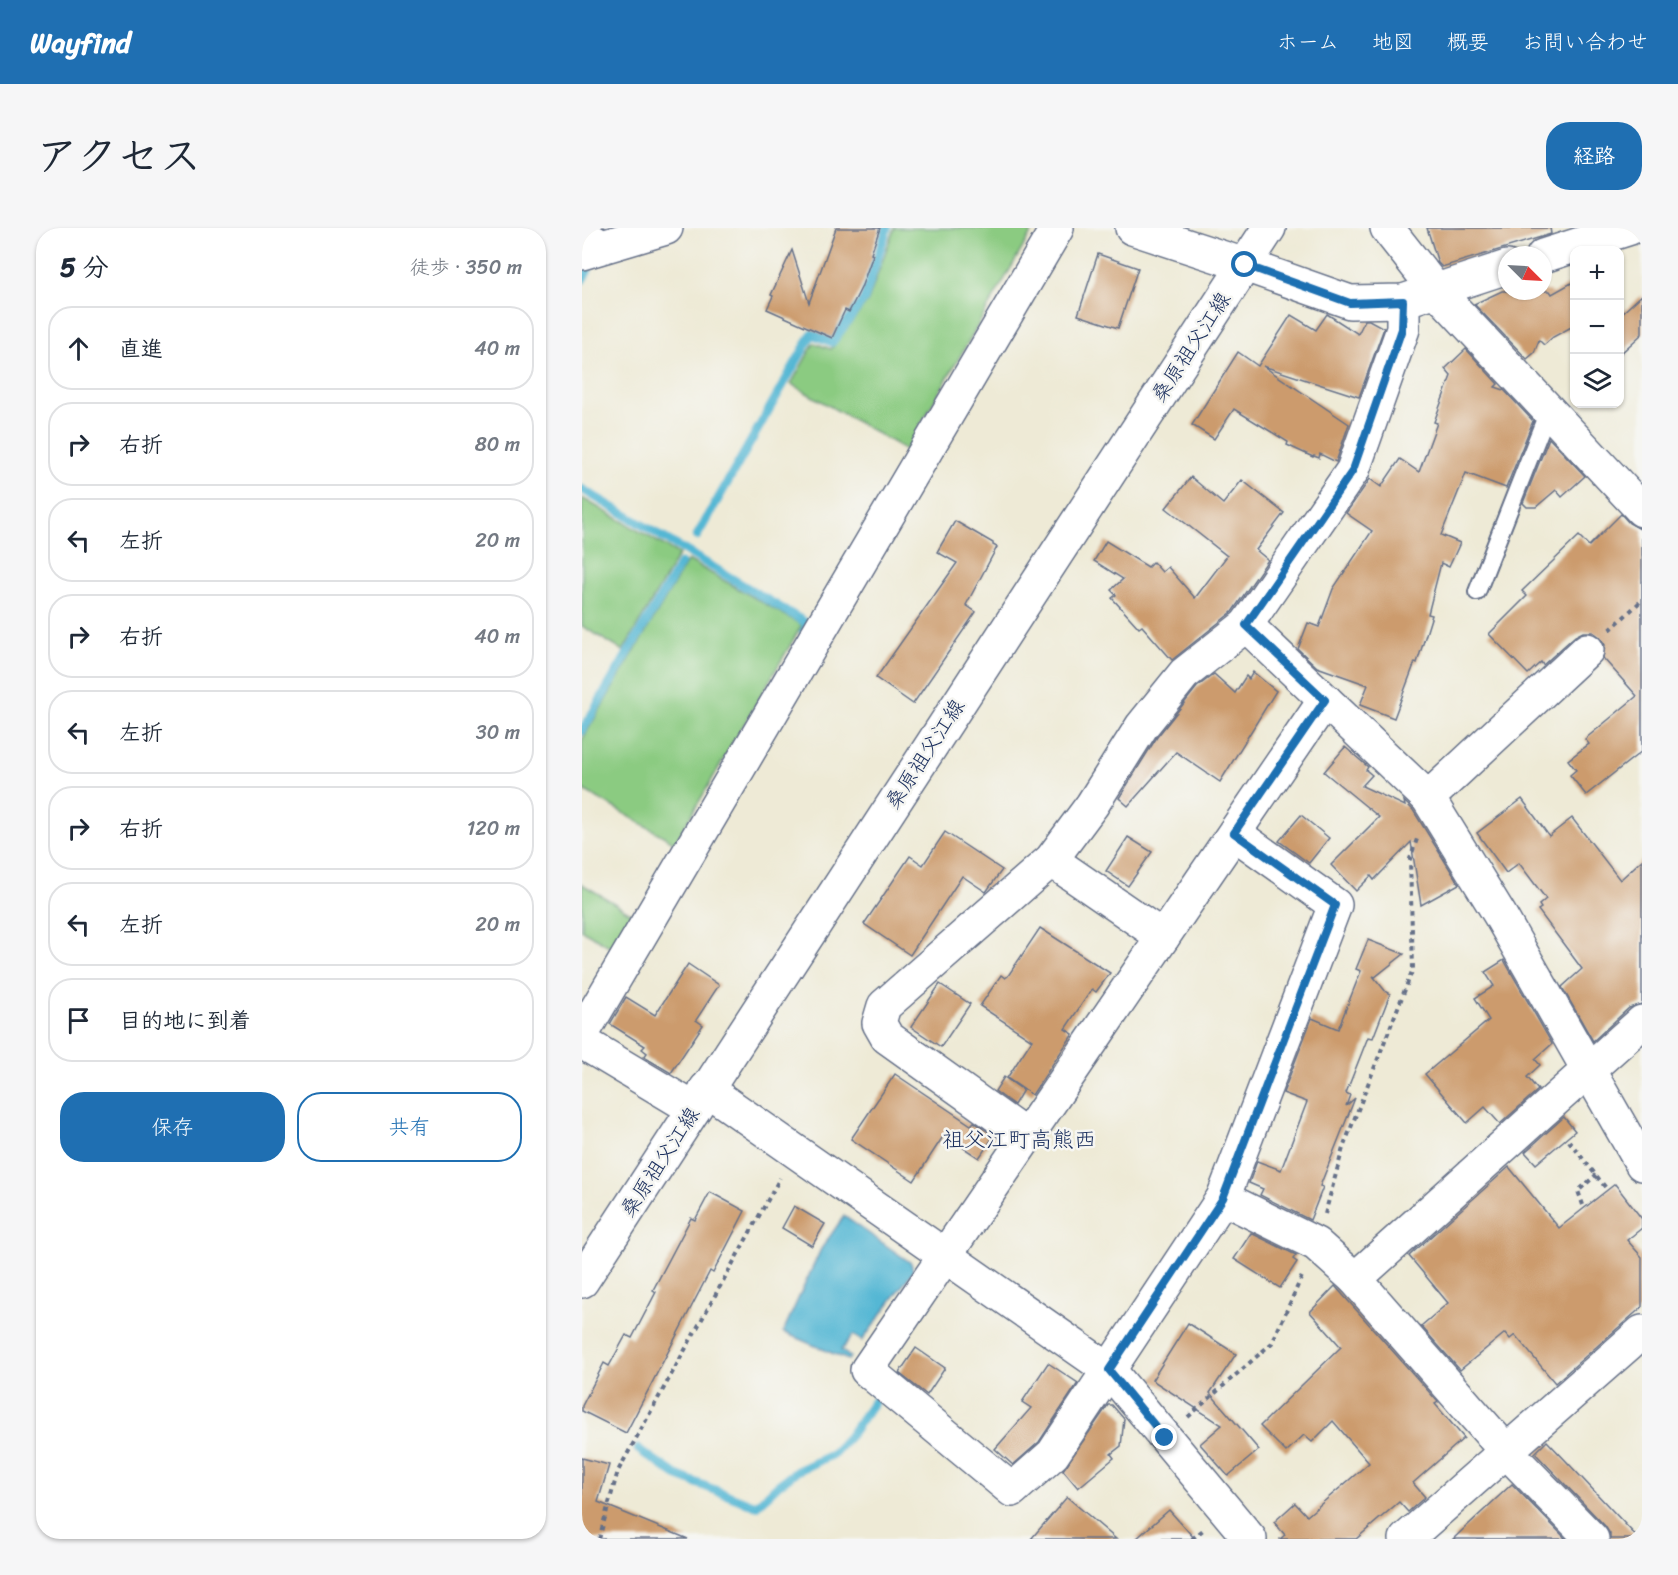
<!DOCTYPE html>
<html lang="ja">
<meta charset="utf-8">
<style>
body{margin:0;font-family:Sriracha,"Klee One",sans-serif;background:#f6f6f7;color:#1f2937}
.controls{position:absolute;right:18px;top:18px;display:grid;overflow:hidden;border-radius:12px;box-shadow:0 2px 4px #0004}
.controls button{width:54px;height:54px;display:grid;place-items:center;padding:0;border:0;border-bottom:2px solid #e0e1e3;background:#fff;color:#1f2937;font:30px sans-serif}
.compass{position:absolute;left:916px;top:18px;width:54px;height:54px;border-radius:50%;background:#fff;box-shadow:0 2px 4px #0004;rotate:114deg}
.stop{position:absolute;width:18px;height:18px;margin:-14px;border:4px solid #1f6fb2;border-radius:50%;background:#fff}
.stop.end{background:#1f6fb2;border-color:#fff;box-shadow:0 2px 6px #0008}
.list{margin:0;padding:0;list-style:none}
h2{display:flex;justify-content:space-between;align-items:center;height:78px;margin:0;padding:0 24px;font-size:26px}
h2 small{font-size:20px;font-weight:400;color:#747a83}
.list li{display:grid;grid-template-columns:39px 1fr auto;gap:18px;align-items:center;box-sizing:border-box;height:84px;margin:0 12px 12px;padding:0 12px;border:2px solid #e0e1e3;border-radius:24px}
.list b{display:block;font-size:22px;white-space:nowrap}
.list em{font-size:20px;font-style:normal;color:#747a83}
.actions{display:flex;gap:12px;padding:18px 24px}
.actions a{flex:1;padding:14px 0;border:2px solid #1f6fb2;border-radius:24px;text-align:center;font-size:21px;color:#1f6fb2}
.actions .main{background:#1f6fb2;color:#fff}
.icon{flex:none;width:33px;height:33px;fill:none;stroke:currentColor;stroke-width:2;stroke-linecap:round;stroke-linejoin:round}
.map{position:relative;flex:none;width:1060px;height:1311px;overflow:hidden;border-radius:24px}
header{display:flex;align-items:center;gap:36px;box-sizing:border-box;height:84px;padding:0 30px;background:#1f6fb2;color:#fff}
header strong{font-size:28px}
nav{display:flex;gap:33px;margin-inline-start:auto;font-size:21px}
.intro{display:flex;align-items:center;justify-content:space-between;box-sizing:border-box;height:144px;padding:0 36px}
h1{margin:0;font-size:42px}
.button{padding:15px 27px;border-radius:24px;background:#1f6fb2;color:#fff;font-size:21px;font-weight:700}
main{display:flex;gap:36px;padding:0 36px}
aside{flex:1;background:#fff;border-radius:24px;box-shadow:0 2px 4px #0004}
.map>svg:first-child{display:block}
</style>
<header>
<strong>Wayfind</strong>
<nav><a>ホーム</a><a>地図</a><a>概要</a><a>お問い合わせ</a></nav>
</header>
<div class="intro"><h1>アクセス</h1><a class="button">経路</a></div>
<main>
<aside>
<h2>5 分<small>徒歩 · 350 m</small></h2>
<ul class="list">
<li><svg class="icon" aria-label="ahead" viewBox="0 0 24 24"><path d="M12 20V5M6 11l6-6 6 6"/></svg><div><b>直進</b></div><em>40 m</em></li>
<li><svg class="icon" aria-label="right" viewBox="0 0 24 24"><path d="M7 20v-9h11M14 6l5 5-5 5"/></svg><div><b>右折</b></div><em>80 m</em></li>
<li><svg class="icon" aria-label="left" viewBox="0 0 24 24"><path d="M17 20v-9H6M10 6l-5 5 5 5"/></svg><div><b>左折</b></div><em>20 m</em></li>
<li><svg class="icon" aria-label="right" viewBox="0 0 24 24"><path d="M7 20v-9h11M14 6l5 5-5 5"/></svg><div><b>右折</b></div><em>40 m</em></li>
<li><svg class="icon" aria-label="left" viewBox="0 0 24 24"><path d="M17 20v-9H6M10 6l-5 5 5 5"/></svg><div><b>左折</b></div><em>30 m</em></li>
<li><svg class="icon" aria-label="right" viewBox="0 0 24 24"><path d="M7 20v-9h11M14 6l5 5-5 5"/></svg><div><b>右折</b></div><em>120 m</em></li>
<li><svg class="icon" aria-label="left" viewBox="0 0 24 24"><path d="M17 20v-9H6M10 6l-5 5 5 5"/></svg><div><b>左折</b></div><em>20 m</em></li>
<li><svg class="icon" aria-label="arrive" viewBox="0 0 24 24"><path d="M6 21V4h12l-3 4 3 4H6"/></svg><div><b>目的地に到着</b></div></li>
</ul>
<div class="actions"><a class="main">保存</a><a>共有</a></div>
</aside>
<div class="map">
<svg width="1060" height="1311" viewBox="0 0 1060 1311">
<rect width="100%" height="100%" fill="#f6f6f2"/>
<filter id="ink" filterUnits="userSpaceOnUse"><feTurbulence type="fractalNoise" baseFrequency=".0167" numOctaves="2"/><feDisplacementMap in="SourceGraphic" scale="12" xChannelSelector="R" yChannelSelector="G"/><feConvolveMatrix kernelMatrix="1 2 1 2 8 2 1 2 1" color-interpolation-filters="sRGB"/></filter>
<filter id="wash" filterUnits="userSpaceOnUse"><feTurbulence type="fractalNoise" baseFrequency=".008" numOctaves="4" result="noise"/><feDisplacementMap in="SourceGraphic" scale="24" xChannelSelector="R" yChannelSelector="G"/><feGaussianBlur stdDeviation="1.35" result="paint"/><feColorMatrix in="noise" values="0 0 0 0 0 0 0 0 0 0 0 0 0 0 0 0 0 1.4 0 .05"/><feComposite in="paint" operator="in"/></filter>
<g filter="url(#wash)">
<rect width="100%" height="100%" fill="#eeead6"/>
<g fill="#8bcb81" stroke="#537d70" stroke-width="1.5">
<polygon points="312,0 452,0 324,222 209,156 232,115 249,121 286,73"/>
<polygon points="0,270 97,326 41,423 0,398"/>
<polygon points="106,332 220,397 93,615 0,561 0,512"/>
<polygon points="0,656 52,687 32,721 0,702"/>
</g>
<polygon fill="#55b7d4" stroke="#387399" stroke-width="1.5" points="262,988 329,1035 331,1043 280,1113 271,1107 259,1122 268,1129 266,1132 201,1104 239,1021"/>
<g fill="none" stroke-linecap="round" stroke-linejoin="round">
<g stroke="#55b7d4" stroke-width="9">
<polyline points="0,52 6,42"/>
<polyline points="0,261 226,396 222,404"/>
<polyline points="115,308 230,106 250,114 282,71 305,0"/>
<polyline points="0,503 99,335"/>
<polyline points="56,1221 94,1247 174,1278 196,1257 215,1243 251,1226 267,1209 296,1168"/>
</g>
</g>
<g id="blocks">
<g fill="#cc9b6d">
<polygon points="254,0 298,0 289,26 291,27 279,60 267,84 263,82 250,110 185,81 191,68 189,67 210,22 227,75"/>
<polygon points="845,0 968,0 969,6 860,39 856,35"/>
<polygon points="516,26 556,40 536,100 496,87"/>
<polygon points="993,53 993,97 971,109 962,117 957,112 952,125 945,131 892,76 920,63 968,63 970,66"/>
<polygon points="1060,67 1060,106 1038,126 1038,87"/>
<polygon points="745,86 776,106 783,92 787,92 802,100 777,169 681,138 767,196 754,234 738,226 737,230 732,228 731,229 705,217 706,214 652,181 632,211 610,197 656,124 676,138 709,87 734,102"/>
<polygon points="884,121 916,156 913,159 922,162 951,193 924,260 884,245 859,307 878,315 867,339 859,335 846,386 850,387 835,435 833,434 812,490 778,477 786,457 735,439 716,421 726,395 737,399 751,361 790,303 764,285 788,251 799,259 818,231 837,244 855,195 852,194 869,148 863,141"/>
<polygon points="967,210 1003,248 980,269 974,262 954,279 945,279 941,275"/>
<polygon points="609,249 641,276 660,252 702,285 674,322 686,332 650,384 590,432 560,398 557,400 530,370 534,367 529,362 541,351 512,333 524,313 566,339 571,334 580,344 586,339 613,370 645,328 584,280"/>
<polygon points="1039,286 1047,295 1060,302 1060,523 1004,567 988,547 994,542 986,532 1007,516 1003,511 1055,468 1021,430 1023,417 1018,409 1011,404 1001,404 993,408 961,437 959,434 946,446 907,406 945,368 940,363 997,308 1007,318"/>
<polygon points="373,293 411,315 411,317 415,319 384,377 394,384 331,476 294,450 375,335 355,324"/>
<polygon points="671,444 694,463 638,554 594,524 546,578 537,570 575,509 615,459 632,446 653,465 664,448 667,451"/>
<polygon points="763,519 786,539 784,542 790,547 780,558 823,578 822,573 831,582 877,656 839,677 829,614 792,652 789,648 774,663 749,637 797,589 742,544"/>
<polygon points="940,571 967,608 990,590 1038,652 1060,632 1060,776 1047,780 1011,813 980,759 1000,741 956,682 959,680 957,677 964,671 937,635 924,645 895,605"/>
<polygon points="719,587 747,610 727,635 697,613"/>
<polygon points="363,604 420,642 404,664 380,648 328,727 282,696 328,628 341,637"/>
<polygon points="546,609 570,624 546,658 524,643"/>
<polygon points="458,700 528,745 514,764 510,761 483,801 491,806 450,867 425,850 450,812 398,778 419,747 423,750 426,748"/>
<polygon points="786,712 822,726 793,749 791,748 804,764 808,766 791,810 786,809 764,865 768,867 764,878 773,870 738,958 741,959 728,992 678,967 681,961 667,955 675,933 699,942 725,874 701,865 730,790 756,801 779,743 774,741"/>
<polygon points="922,732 970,816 953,831 958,837 945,849 956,862 918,896 903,879 885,895 843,846 907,792 893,770 912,758 903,744"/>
<polygon points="106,736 137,757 114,792 121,797 89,845 62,829 65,825 60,821 63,818 28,796 44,769 73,787"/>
<polygon points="358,756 388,776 359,819 329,799"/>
<polygon points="313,846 389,897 392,894 412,908 397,930 362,907 332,953 269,911"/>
<polygon points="422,849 441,862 432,877 413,863"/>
<polygon points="982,889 993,903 954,936 943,924"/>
<polygon points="927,939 977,1000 1033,956 1060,991 1060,1000 1045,1012 1060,1029 1060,1079 973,1155 933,1107 928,1111 923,1105 878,1142 839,1098 866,1075 827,1028"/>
<polygon points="128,964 163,983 131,1045 128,1043 44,1205 0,1183 0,1178 22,1135 27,1138 44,1107 50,1110 74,1064 71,1062 109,990 113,992"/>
<polygon points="212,978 243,996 230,1018 200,1000"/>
<polygon points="669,1005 714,1027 711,1031 715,1034 698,1060 652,1031"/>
<polygon points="753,1058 856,1174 853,1176 882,1210 831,1255 843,1269 826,1284 817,1274 774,1311 698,1311 703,1307 692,1294 713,1275 725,1288 787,1235 751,1193 730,1214 722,1207 704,1224 678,1198 759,1119 728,1084"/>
<polygon points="606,1095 654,1126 628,1165 677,1222 646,1248 618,1216 640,1197 570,1152"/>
<polygon points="334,1120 363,1140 345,1167 317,1145"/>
<polygon points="466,1135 496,1155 457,1214 431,1237 413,1221 449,1180 440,1174"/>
<polygon points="526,1177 530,1177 542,1191 539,1218 529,1226 532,1230 496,1260 481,1242"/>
<polygon points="965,1213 985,1234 1057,1311 1028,1311 1028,1306 1023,1298 953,1225"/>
<polygon points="0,1230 27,1237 16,1274 106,1311 0,1311"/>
<polygon points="930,1256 984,1311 871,1311"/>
<polygon points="485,1269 534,1311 449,1311"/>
<polygon points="587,1282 613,1311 554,1311"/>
</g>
</g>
</g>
<g filter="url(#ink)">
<use href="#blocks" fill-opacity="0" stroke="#657088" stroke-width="1.5"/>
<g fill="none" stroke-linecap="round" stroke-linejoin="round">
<g stroke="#657088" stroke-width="20">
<g id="service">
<polyline points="5,0 30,15"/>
<polyline points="895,364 966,183"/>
</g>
</g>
<g stroke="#657088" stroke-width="36">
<g id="minor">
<polyline points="805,0 853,61 1060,282"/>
<polyline points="0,25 84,0"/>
<polyline points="961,28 1048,0"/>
<polyline points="663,37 768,74 821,73 925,39"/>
<polyline points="821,73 821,101 771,242 664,397 846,570 918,687 1060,936"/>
<polyline points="846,570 1005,422"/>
<path d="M652,605l101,72 -112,293 -170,256 -41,36 -145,-120c153,-223 305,-447 458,-670"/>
<polyline points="469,632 581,709"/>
<polyline points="0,806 475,0"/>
<polyline points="0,814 112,881"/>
<polyline points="124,861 527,1142 668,1311"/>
<polyline points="445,909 305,809 297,795 302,778 469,632 510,577 560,498 602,446 664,397"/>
<polyline points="641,970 734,1016 773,1051"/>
<polyline points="824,1311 1060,1104"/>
<polyline points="1010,1311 924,1223 773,1051 1060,794"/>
</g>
</g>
<g stroke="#657088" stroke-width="36">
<polyline id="tertiary" points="550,0 663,37"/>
</g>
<g stroke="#657088" stroke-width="36">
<polyline id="secondary" points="0,1053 687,0"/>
</g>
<g stroke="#657088" stroke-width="4" stroke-dasharray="4.5 4.5" stroke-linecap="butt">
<polyline points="1028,402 1060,372"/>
<polyline points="987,913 1024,960"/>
<polyline points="1001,977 996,963 1014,947"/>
<polyline points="743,986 761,920 831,741 828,631 835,611"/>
<polyline points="606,1189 690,1115 721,1046"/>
<polyline points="17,1311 36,1243 198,950"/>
<polyline points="610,1311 621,1302"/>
</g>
<use href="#service" stroke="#fff" stroke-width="16"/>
<use href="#minor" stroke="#fff" stroke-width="33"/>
<use href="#tertiary" stroke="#fff" stroke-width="33"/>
<use href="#secondary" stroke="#fff" stroke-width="33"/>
</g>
</g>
<g fill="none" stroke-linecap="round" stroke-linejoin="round" filter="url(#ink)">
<polyline stroke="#1f6fb2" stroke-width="8" points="583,1210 527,1142 641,970 753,677 652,605 743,472 664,397 771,242 820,101 821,73 768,75 663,37"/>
</g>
<g text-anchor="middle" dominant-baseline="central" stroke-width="5" stroke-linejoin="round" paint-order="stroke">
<g font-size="21" fill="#1b2f5e" stroke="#f6f6f2">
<text transform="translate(609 119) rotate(-57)">桑原祖父江線</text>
<text transform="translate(343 526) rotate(-57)">桑原祖父江線</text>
<text transform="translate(78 934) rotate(-57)">桑原祖父江線</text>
</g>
<g font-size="22" fill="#1b2f5e" stroke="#f6f6f2">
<text x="437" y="911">祖父江町高熊西</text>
</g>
</g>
</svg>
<div class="controls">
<button>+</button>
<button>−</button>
<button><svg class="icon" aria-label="layers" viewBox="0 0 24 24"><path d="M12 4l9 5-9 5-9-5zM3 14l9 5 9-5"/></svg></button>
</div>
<svg class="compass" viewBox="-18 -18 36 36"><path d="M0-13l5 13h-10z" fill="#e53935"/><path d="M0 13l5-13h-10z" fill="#747a83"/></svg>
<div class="stop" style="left:663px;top:37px"></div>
<div class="stop end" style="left:583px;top:1210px"></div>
</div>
</main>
